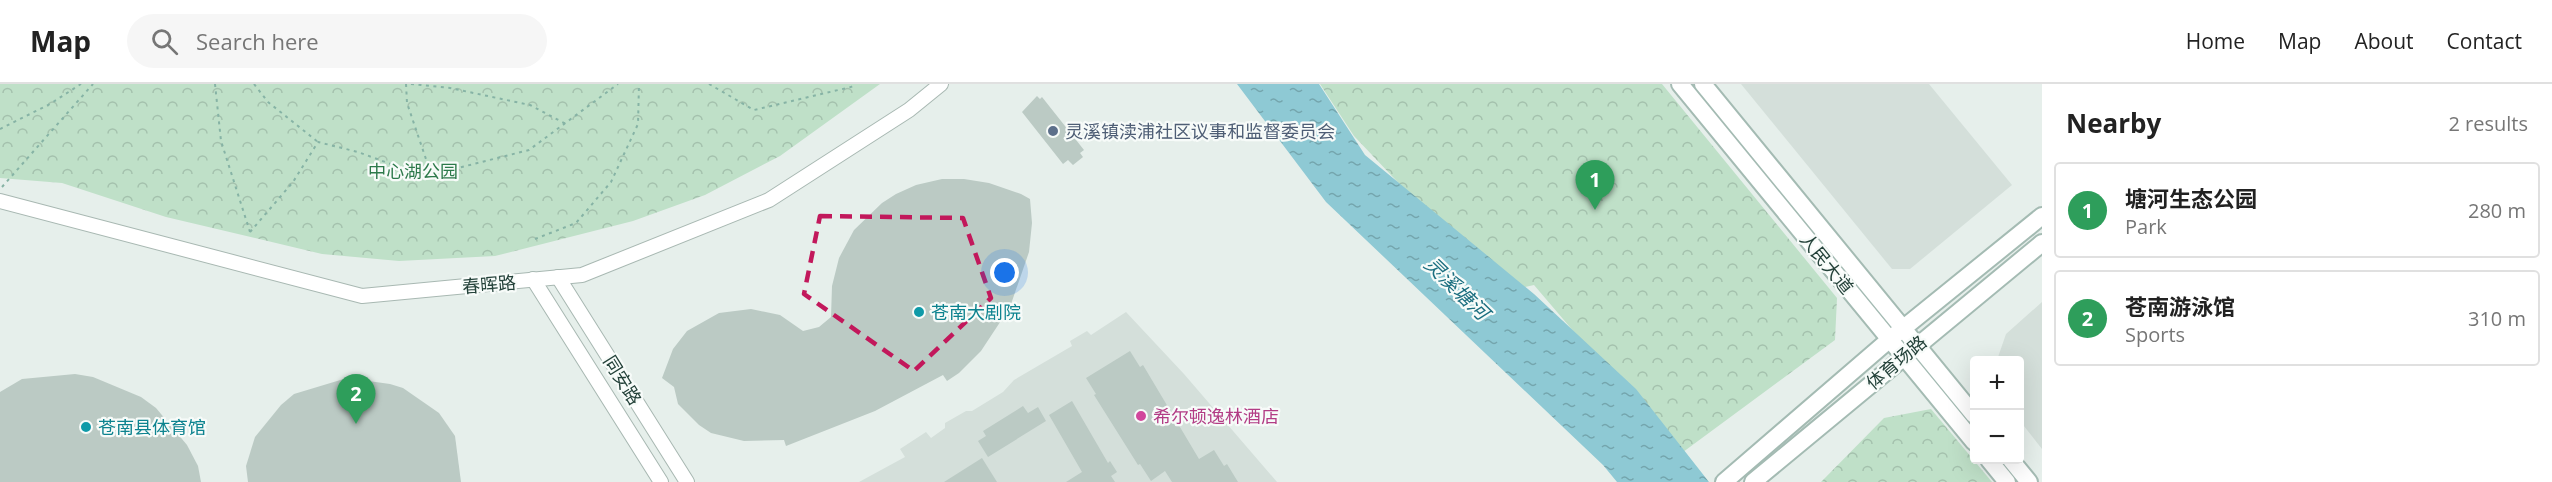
<!DOCTYPE html>
<meta charset="utf-8">
<style>
body{margin:0;font-family:"Open Sans","Noto Sans SC",sans-serif;background:#f6f6f6;color:#222}
.controls{position:absolute;right:18px;bottom:18px;display:grid;overflow:hidden;border-radius:6px;box-shadow:0 6px 24px #0002}
.controls button{width:54px;height:54px;display:grid;place-items:center;padding:0;border:0;border-bottom:2px solid #e0e0e0;background:#fff;color:#222;font:30px sans-serif}
.you{position:absolute;left:1005px;top:189px;width:21px;height:21px;margin:-15px;border:4px solid #fff;border-radius:50%;background:#1a73e8;box-shadow:0 0 0 9px #1a73e833}
.badge{display:grid;place-items:center;width:39px;height:39px;border-radius:50%;background:#804e3d;color:#fff;font-size:20px;font-weight:700}
.pin{position:absolute;translate:-50% -50px;filter:drop-shadow(0 2px 3px #0008)}
.pin::after{content:'';position:absolute;top:32px;width:21px;height:18px;background:inherit;clip-path:polygon(0 0,100% 0,50% 100%)}
.list{margin:0;padding:0;list-style:none}
h2{display:flex;justify-content:space-between;align-items:center;height:78px;margin:0;padding:0 24px;font-size:26px}
h2 small{font-size:20px;font-weight:400;color:#767676}
.list li{display:grid;grid-template-columns:39px 1fr auto;gap:18px;align-items:center;box-sizing:border-box;height:96px;margin:0 12px 12px;padding:0 12px;border:2px solid #e0e0e0;border-radius:6px}
.list b{display:block;font-size:22px;white-space:nowrap}
.list p{margin:0;font-size:20px;white-space:nowrap;color:#767676}
.list em{font-size:20px;font-style:normal;color:#767676}
.icon{flex:none;width:33px;height:33px;fill:none;stroke:currentColor;stroke-width:2;stroke-linecap:round;stroke-linejoin:round}
.map{position:relative;flex:none;width:2042px;height:398px;overflow:hidden}
header{display:flex;align-items:center;gap:36px;box-sizing:border-box;height:84px;padding:0 30px;background:#fff;border-bottom:2px solid #e0e0e0}
header strong{font-size:28px}
nav{display:flex;gap:33px;margin-inline-start:auto;font-size:21px}
.search{width:420px;height:54px;background:#f6f6f6;display:flex;align-items:center;gap:15px;box-sizing:border-box;padding:0 21px;border-radius:33px;color:#767676;font-size:22px}
main{display:flex}
aside{flex:1;background:#fff}
.map>svg:first-child{display:block}
</style>
<header>
<strong>Map</strong>
<div class="search"><svg class="icon" aria-label="search" viewBox="0 0 24 24"><circle cx="10" cy="10" r="6"/><path d="M15 15l6 6"/></svg>Search here</div>
<nav><a>Home</a><a>Map</a><a>About</a><a>Contact</a></nav>
</header>
<main>
<div class="map">
<svg width="2042" height="398" viewBox="0 0 2042 398">
<defs>
<pattern id="park-crowns" width="20" height="18" patternUnits="userSpaceOnUse" patternTransform="scale(1.5)"><rect width="20" height="18" fill="#bfe0c8"/><path d="M2 6a3 3 0 1 1 6 0M12 15a3 3 0 1 1 6 0" fill="none" stroke="#a4c1ad"/></pattern>
<pattern id="water-ripples" width="26" height="14" patternUnits="userSpaceOnUse" patternTransform="scale(1.5)"><rect width="26" height="14" fill="#8ec9d4"/><path d="M2 4q2-2 4 0t4 0M15 11q2-2 4 0t4 0" fill="none" stroke="#74a5ad"/></pattern>
</defs>
<rect width="100%" height="100%" fill="#e6efeb"/>
<g fill="#d4dfda">
<polygon points="1741,0 1929,0 2012,101 1910,185 1892,185"/>
<polygon points="2042,218 2042,365 2020,337 2020,276 1997,276 2006,250"/>
<polygon points="1126,228 1184,290 1277,398 859,398 905,373 900,365 926,348 931,354 945,344 945,339 966,327 972,327 1003,308 1014,296 1072,262 1070,257 1087,247 1091,251"/>
</g>
<g fill="url(#park-crowns)">
<polygon points="0,0 880,0 780,72 705,111 633,137 495,172 399,177 322,170 166,133 62,99 0,94"/>
<polygon points="1320,0 1662,0 1837,214 1835,256 1679,371 1534,201 1502,208 1354,52"/>
<polygon points="1931,325 1992,398 1821,398 1884,334"/>
</g>
<polygon fill="url(#water-ripples)" points="1237,0 1319,0 1365,71 1534,210 1636,305 1709,398 1617,398 1603,381 1326,118"/>
<g fill="#bbcac4">
<polygon points="1037,12 1040,15 1042,13 1084,66 1080,69 1083,73 1073,81 1068,76 1063,80 1022,28"/>
<polygon points="942,95 964,95 989,99 1021,110 1030,115 1032,139 1029,168 1010,223 981,267 959,289 947,297 943,291 875,327 786,362 784,356 744,357 711,349 699,341 678,320 674,303 662,294 673,265 687,247 719,229 751,225 780,231 803,247 819,243 831,233 832,202 839,174 854,146 882,119 896,110 916,101"/>
<polygon points="1130,267 1140,283 1143,281 1199,375 1214,366 1224,382 1227,380 1238,398 1172,398 1165,387 1151,397 1140,380 1138,381 1094,311 1096,310 1086,294"/>
<polygon points="75,290 93,293 141,313 156,324 187,361 198,382 201,398 0,398 0,308 22,295"/>
<polygon points="347,294 390,300 403,304 439,329 455,352 461,398 248,398 246,382 255,353 281,321 294,310"/>
<polygon points="1072,317 1108,379 1110,377 1117,388 1111,392 1115,398 1066,398 1082,388 1049,331"/>
<polygon points="1023,322 1028,329 1038,323 1046,337 988,373 978,357 986,352 983,347"/>
<polygon points="982,374 997,398 944,398"/>
</g>
<g fill="none" stroke-linecap="round" stroke-linejoin="round">
<g stroke="#a8b8b2" stroke-width="16">
<g id="tertiary">
<polyline points="0,117 362,212 582,191 769,116 909,26 941,0"/>
<polyline points="558,193 687,398"/>
<polyline points="533,195 661,398"/>
</g>
</g>
<g stroke="#a4bbb3" stroke-width="20">
<g id="secondary">
<polyline points="1680,0 1974,358"/>
<polyline points="1703,0 1974,331"/>
<polyline points="1989,376 2007,398"/>
<polyline points="2011,376 2029,398"/>
<polyline points="1724,398 1890,255 2042,132"/>
<polyline points="1753,398 2042,159"/>
</g>
</g>
<g stroke="#86b3a5" stroke-width="2" stroke-dasharray="3 4.5" stroke-linecap="butt">
<polyline points="215,0 221,57 250,148"/>
<polyline points="254,0 268,18 318,58"/>
<polyline points="406,0 407,19 429,84 450,86 529,66 618,0"/>
<polyline points="411,0 450,4 530,21 566,40"/>
<polyline points="709,0 754,26 851,3 856,0"/>
<polyline points="0,45 50,20 81,0"/>
<polyline points="2,103 93,0"/>
<polyline points="250,148 293,98 318,58 358,68 407,86 429,84"/>
<polyline points="535,155 576,139 611,98 638,40 639,0"/>
</g>
<use href="#tertiary" stroke="#fff" stroke-width="14"/>
<use href="#secondary" stroke="#fff" stroke-width="16"/>
</g>
<path fill="none" stroke="#c2185b" stroke-width="4.5" stroke-dasharray="12 8" stroke-linejoin="round" d="M820,132l143,2 28,80 -77,73 -110,-77z"/>
<circle fill="#5c6f8a" stroke="#f7fbf9" stroke-width="2" cx="1053" cy="47" r="6"/>
<g fill="#0f9aa8" stroke="#f7fbf9" stroke-width="2">
<circle cx="919" cy="228" r="6"/>
<circle cx="86" cy="343" r="6"/>
</g>
<circle fill="#d1479c" stroke="#f7fbf9" stroke-width="2" cx="1141" cy="332" r="6"/>
<g text-anchor="middle" dominant-baseline="central" stroke-width="4.5" stroke-linejoin="round" paint-order="stroke">
<g font-size="18" fill="#4e5e75" stroke="#f7fbf9" text-anchor="start">
<text x="1065" y="47">灵溪镇渎浦社区议事和监督委员会</text>
</g>
<g font-size="18" fill="#2d7a4b" stroke="#f7fbf9">
<text x="413" y="87">中心湖公园</text>
</g>
<g font-size="18" fill="#24423a" stroke="#f7fbf9">
<text transform="translate(1827 179) rotate(51)">人民大道</text>
<text transform="translate(489 200) rotate(-5)">春晖路</text>
<text transform="translate(1896 278) rotate(-40)">体育场路</text>
<text transform="translate(623 296) rotate(58)">同安路</text>
</g>
<g font-size="18" fill="#0d838f" stroke="#f7fbf9" text-anchor="start">
<text x="931" y="228">苍南大剧院</text>
<text x="98" y="343">苍南县体育馆</text>
</g>
<g font-size="18" fill="#b23c85" stroke="#f7fbf9" text-anchor="start">
<text x="1153" y="332">希尔顿逸林酒店</text>
</g>
<g font-size="20" font-style="italic" fill="#1c6f80" stroke="#f7fbf9">
<text transform="translate(1457 204) rotate(44)">灵溪塘河</text>
</g>
</g>
</svg>
<div class="controls">
<button>+</button>
<button>−</button>
</div>
<div class="you"></div>
<div class="pin badge" style="left:1595px;top:126px;background:#2e9e5b">1</div>
<div class="pin badge" style="left:356px;top:340px;background:#2e9e5b">2</div>
</div>
<aside>
<h2>Nearby<small>2 results</small></h2>
<ul class="list">
<li><span class="badge" style="background:#2e9e5b">1</span><div><b>塘河生态公园</b><p>Park</p></div><em>280 m</em></li>
<li><span class="badge" style="background:#2e9e5b">2</span><div><b>苍南游泳馆</b><p>Sports</p></div><em>310 m</em></li>
</ul>
</aside>
</main>
